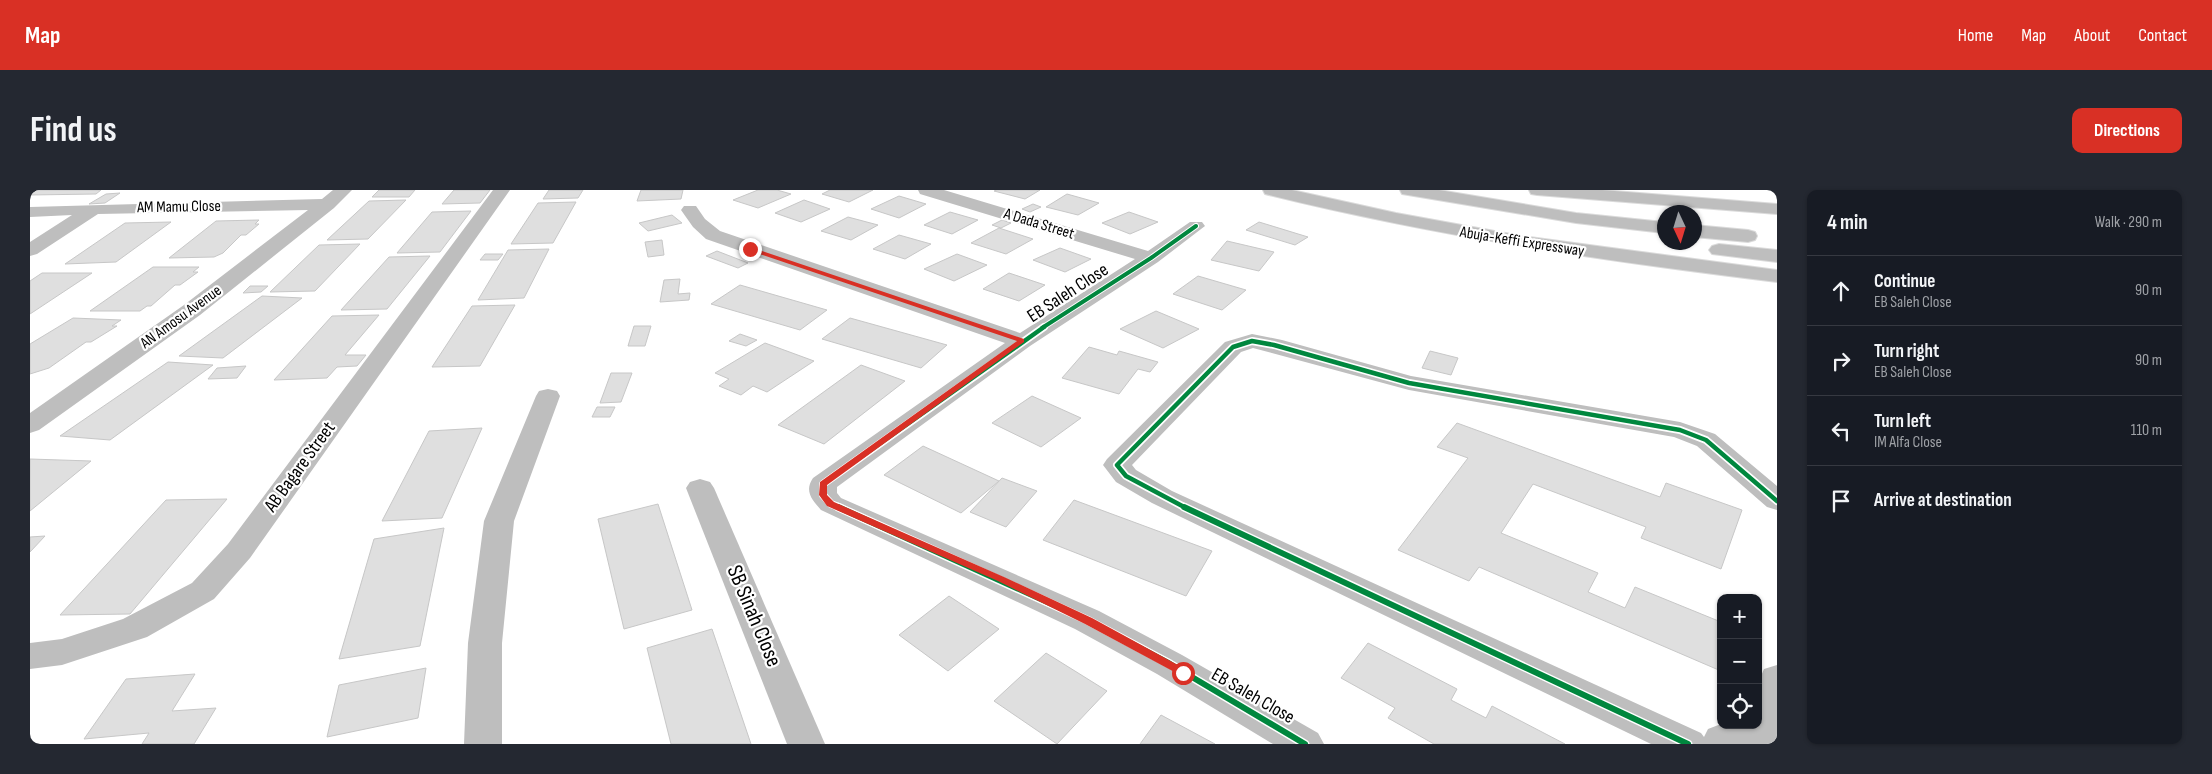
<!DOCTYPE html>
<meta charset="utf-8">
<style>
body{margin:0;font-family:"Sofia Sans Condensed",sans-serif;background:#242831;color:#f1f3f6}
.controls{position:absolute;right:15px;bottom:15px;display:grid;overflow:hidden;border-radius:10px;box-shadow:0 1px 4px #0004}
.controls button{width:45px;height:45px;display:grid;place-items:center;padding:0;border:0;border-bottom:1px solid #363941;background:#171b24;color:#f1f3f6;font:25px sans-serif}
.compass{position:absolute;left:1627px;top:15px;width:45px;height:45px;border-radius:50%;background:#171b24;box-shadow:0 1px 4px #0004;rotate:176deg}
.stop{position:absolute;width:15px;height:15px;margin:-11px;border:4px solid #d93025;border-radius:50%;background:#fff}
.stop.end{background:#d93025;border-color:#fff;box-shadow:0 1px 5px #0008}
.list{margin:0;padding:0;list-style:none}
h2{display:flex;justify-content:space-between;align-items:center;height:65px;margin:0;padding:0 20px;font-size:21px}
h2 small{font-size:16px;font-weight:400;color:#9ea1a6}
.list li{display:grid;grid-template-columns:32px 1fr auto;gap:15px;align-items:center;box-sizing:border-box;height:70px;padding:0 20px;border-top:1px solid #363941}
.list b{display:block;font-size:19px;white-space:nowrap}
.list p{margin:0;font-size:16px;white-space:nowrap;color:#9ea1a6}
.list em{font-size:16px;font-style:normal;color:#9ea1a6}
.icon{flex:none;width:28px;height:28px;fill:none;stroke:currentColor;stroke-width:2;stroke-linecap:round;stroke-linejoin:round}
.map{position:relative;flex:none;width:1747px;height:554px;overflow:hidden;border-radius:10px}
header{display:flex;align-items:center;gap:30px;box-sizing:border-box;height:70px;padding:0 25px;background:#d93025;color:#fff}
header strong{font-size:24px}
nav{display:flex;gap:28px;margin-inline-start:auto;font-size:18px}
.intro{display:flex;align-items:center;justify-content:space-between;box-sizing:border-box;height:120px;padding:0 30px}
h1{margin:0;font-size:35px}
.button{padding:12px 22px;border-radius:10px;background:#d93025;color:#fff;font-size:18px;font-weight:700}
main{display:flex;gap:30px;padding:0 30px}
aside{flex:1;background:#171b24;border-radius:10px;box-shadow:0 1px 4px #0004}
.map>svg:first-child{display:block}
</style>
<header>
<strong>Map</strong>
<nav><a>Home</a><a>Map</a><a>About</a><a>Contact</a></nav>
</header>
<div class="intro"><h1>Find us</h1><a class="button">Directions</a></div>
<main>
<div class="map">
<svg width="1747" height="554" viewBox="0 0 1747 554">
<rect width="100%" height="100%" fill="#fff"/>
<g fill="#dfdfdf" stroke="#c7c7c7">
<polygon points="0,0 71,0 66,4 0,5"/>
<polygon points="349,0 385,0 379,7 342,7"/>
<polygon points="424,0 460,0 450,13 412,14"/>
<polygon points="519,0 553,0 548,8 513,9"/>
<polygon points="611,0 653,0 651,9 607,11"/>
<polygon points="728,0 747,0 761,4 728,18 703,10"/>
<polygon points="800,0 843,0 819,12 792,4"/>
<polygon points="967,0 1010,0 995,9 964,1"/>
<polygon points="90,3 75,13 59,14 76,4"/>
<polygon points="1037,4 1069,13 1048,25 1016,17"/>
<polygon points="869,6 896,14 869,28 841,19"/>
<polygon points="376,10 338,49 297,50 339,11"/>
<polygon points="774,10 800,19 771,32 745,23"/>
<polygon points="546,12 523,53 481,54 508,13"/>
<polygon points="1003,14 1011,17 1000,22 992,19"/>
<polygon points="441,21 410,62 367,63 402,22"/>
<polygon points="920,22 948,30 922,44 894,35"/>
<polygon points="1099,22 1128,32 1100,44 1072,33"/>
<polygon points="642,25 652,33 618,41 609,33"/>
<polygon points="818,27 848,35 821,50 791,41"/>
<polygon points="229,30 225,34 229,34 216,45 211,45 193,63 184,67 139,68 186,31"/>
<polygon points="972,30 981,33 971,38 962,35"/>
<polygon points="141,32 86,72 35,74 95,33"/>
<polygon points="1229,32 1278,47 1265,55 1216,40"/>
<polygon points="969,38 1003,49 976,64 941,53"/>
<polygon points="869,45 901,54 875,69 843,59"/>
<polygon points="632,50 634,65 618,67 615,52"/>
<polygon points="1197,51 1244,62 1229,81 1181,70"/>
<polygon points="330,54 285,101 240,102 289,55"/>
<polygon points="1030,58 1061,69 1035,82 1003,70"/>
<polygon points="519,59 494,108 448,110 478,60"/>
<polygon points="687,61 718,73 708,78 676,66"/>
<polygon points="455,64 473,64 468,70 450,70"/>
<polygon points="927,64 957,75 924,91 894,79"/>
<polygon points="400,66 357,119 311,120 359,67"/>
<polygon points="123,77 169,77 163,82 168,82 150,95 145,95 121,116 117,116 110,121 60,121"/>
<polygon points="12,83 62,83 0,124 0,91"/>
<polygon points="979,83 1015,95 989,111 953,99"/>
<polygon points="1168,86 1216,100 1192,120 1143,104"/>
<polygon points="650,89 648,104 660,103 659,110 630,112 634,90"/>
<polygon points="710,95 797,120 770,140 681,114"/>
<polygon points="220,96 238,96 231,102 213,103"/>
<polygon points="232,106 272,108 193,168 149,166"/>
<polygon points="485,115 450,176 402,177 442,116"/>
<polygon points="1126,121 1169,139 1133,158 1090,139"/>
<polygon points="349,125 315,165 336,165 327,176 307,177 297,188 244,190 302,126"/>
<polygon points="43,128 91,130 82,136 87,136 61,152 56,152 19,178 0,184 0,154"/>
<polygon points="820,128 917,155 891,178 792,149"/>
<polygon points="604,136 621,136 615,156 598,156"/>
<polygon points="710,144 727,150 716,156 699,151"/>
<polygon points="735,153 784,171 737,202 723,196 711,205 689,196 699,189 685,183"/>
<polygon points="1059,157 1087,165 1089,161 1128,172 1120,182 1108,179 1089,204 1032,188"/>
<polygon points="1400,161 1428,168 1421,185 1392,178"/>
<polygon points="138,172 183,175 80,250 30,246"/>
<polygon points="831,175 875,191 794,254 748,235"/>
<polygon points="216,176 207,188 178,189 187,178"/>
<polygon points="581,183 602,183 591,212 570,213"/>
<polygon points="1002,206 1051,228 1011,257 962,233"/>
<polygon points="567,217 585,217 580,227 562,227"/>
<polygon points="1427,233 1630,307 1636,293 1712,320 1691,379 1611,348 1616,337 1503,294 1471,343 1568,383 1558,402 1595,418 1605,397 1691,432 1691,481 1449,377 1439,391 1368,360 1438,268 1407,257"/>
<polygon points="452,238 412,328 352,331 399,241"/>
<polygon points="893,256 969,291 931,323 854,285"/>
<polygon points="0,269 61,271 0,321"/>
<polygon points="972,288 1007,301 976,337 940,322"/>
<polygon points="197,309 100,424 30,425 136,310"/>
<polygon points="1044,310 1182,361 1156,406 1013,350"/>
<polygon points="628,314 662,420 594,439 568,329"/>
<polygon points="414,338 390,456 309,469 344,349"/>
<polygon points="15,346 0,362 0,347"/>
<polygon points="919,406 969,439 918,481 869,445"/>
<polygon points="682,439 721,554 641,554 617,458"/>
<polygon points="1338,453 1427,499 1421,510 1456,528 1462,516 1535,554 1404,554 1358,528 1365,518 1311,488"/>
<polygon points="1016,463 1077,501 1027,554 964,511"/>
<polygon points="396,478 388,528 297,547 309,495"/>
<polygon points="165,484 142,521 186,518 164,554 112,554 119,543 54,549 96,489"/>
<polygon points="1131,525 1185,554 1110,554"/>
</g>
<g fill="none" stroke-linecap="round" stroke-linejoin="round">
<g stroke="#dbdbdb" stroke-width="2">
<g id="highway">
<path d="M1233,0h29l104,23 126,23 255,34v12c-173,-21 -343,-46 -512,-88z"/>
<polygon points="1370,0 1409,0 1546,23 1634,32 1634,43 1546,33 1372,4"/>
<polygon points="1499,0 1572,0 1747,14 1747,24 1507,5 1501,4"/>
<polygon points="1664,35 1718,40 1725,42 1727,46 1725,50 1718,52 1664,47"/>
<polygon points="1689,54 1747,60 1747,72 1682,64 1679,60 1682,56"/>
</g>
</g>
<g fill="#bebebe" fill-rule="evenodd">
<polygon points="303,0 322,0 304,18 170,125 9,240 0,243 0,223 154,115 278,20 68,24 7,64 0,66 0,52 42,25 0,27 0,17 292,9"/>
<polygon points="463,0 480,0 220,368 184,409 117,447 32,475 0,479 0,453 32,449 93,429 162,393 198,354"/>
<path d="M888,0h26l204,61 42,-29h12l3,4 -47,36 -128,84 -193,141v6l4,5 258,113 83,44 136,78 6,11h-51l-116,-70 -82,-45 -254,-119c-9,-10 -17,-19 -8,-32l192,-135 -299,-104 -13,-12 -12,-17 3,-4h12l9,13 15,12 300,102 115,-74 -215,-65z"/>
<polygon points="1222,144 1252,150 1381,186 1650,232 1685,244 1747,296 1747,320 1737,317 1667,256 1644,247 1379,200 1223,158 1211,162 1102,275 1106,280 1142,301 1671,543 1674,547 1678,539 1691,534 1728,535 1728,493 1734,479 1747,475 1747,554 1621,554 1122,313 1086,292 1073,275 1077,269 1195,152"/>
<polygon points="518,199 527,201 530,206 484,331 472,453 472,554 434,554 438,453 454,331 506,206 509,201"/>
<polygon points="670,289 680,292 684,298 795,554 757,554 656,298 660,292"/>
</g>
<use href="#highway" fill="#bebebe" fill-rule="evenodd"/>
<g stroke="#fff" stroke-width="6">
<polyline id="cycleway-far2" points="1012,138 1121,68 1166,36"/>
</g>
<g stroke="#fff" stroke-width="8">
<g id="cycleway-far1">
<polyline points="811,318 801,314 793,305 793,294 1014,137"/>
<polyline points="1156,318 1096,286 1087,275 1203,157 1222,151 1244,155 1379,193 1650,240 1676,250 1747,311"/>
</g>
</g>
<g stroke="#fff" stroke-width="9">
<g id="cycleway">
<polyline points="808,317 1057,430 1140,474 1275,554"/>
<polyline points="1154,317 1658,554"/>
</g>
</g>
<use href="#cycleway-far2" stroke="#00873e" stroke-width="4"/>
<use href="#cycleway-far1" stroke="#00873e" stroke-width="4.5"/>
<use href="#cycleway" stroke="#00873e" stroke-width="6"/>
</g>
<polygon fill="#d93025" points="720,57 994,149 994,152 797,295 797,305 804,312 974,387 1062,428 1157,480 1157,485 1150,485 1055,434 968,391 797,316 789,305 790,292 987,151 718,60"/>
<g text-anchor="middle" dominant-baseline="central" stroke-width="4.5" stroke-linejoin="round" paint-order="stroke">
<g font-size="16" fill="#000" stroke="#fff">
<text transform="translate(149 17) rotate(-1)">AM Mamu Close</text>
<text transform="translate(1009 34) rotate(17)">A Dada Street</text>
<text transform="translate(1492 52) rotate(9)">Abuja-Keffi Expressway</text>
<text transform="translate(151 127) rotate(-36)">AN Amosu Avenue</text>
</g>
<g font-size="19" fill="#000" stroke="#fff">
<text transform="translate(1038 103) rotate(-33)">EB Saleh Close</text>
<text transform="translate(270 277) rotate(-54)">AB Bagare Street</text>
<text transform="translate(1223 506) rotate(30)">EB Saleh Close</text>
</g>
<g font-size="22" fill="#000" stroke="#fff">
<text transform="translate(724 426) rotate(67)">SB Sinah Close</text>
</g>
</g>
</svg>
<div class="controls">
<button>+</button>
<button>−</button>
<button><svg class="icon" aria-label="locate" viewBox="0 0 24 24"><circle cx="12" cy="12" r="6"/><path d="M12 2v4M12 18v4M2 12h4M18 12h4"/></svg></button>
</div>
<svg class="compass" viewBox="-18 -18 36 36"><path d="M0-13l5 13h-10z" fill="#e53935"/><path d="M0 13l5-13h-10z" fill="#9ea1a6"/></svg>
<div class="stop" style="left:1153px;top:483px"></div>
<div class="stop end" style="left:720px;top:59px"></div>
</div>
<aside>
<h2>4 min<small>Walk · 290 m</small></h2>
<ul class="list">
<li><svg class="icon" aria-label="ahead" viewBox="0 0 24 24"><path d="M12 20V5M6 11l6-6 6 6"/></svg><div><b>Continue</b><p>EB Saleh Close</p></div><em>90 m</em></li>
<li><svg class="icon" aria-label="right" viewBox="0 0 24 24"><path d="M7 20v-9h11M14 6l5 5-5 5"/></svg><div><b>Turn right</b><p>EB Saleh Close</p></div><em>90 m</em></li>
<li><svg class="icon" aria-label="left" viewBox="0 0 24 24"><path d="M17 20v-9H6M10 6l-5 5 5 5"/></svg><div><b>Turn left</b><p>IM Alfa Close</p></div><em>110 m</em></li>
<li><svg class="icon" aria-label="arrive" viewBox="0 0 24 24"><path d="M6 21V4h12l-3 4 3 4H6"/></svg><div><b>Arrive at destination</b></div></li>
</ul>
</aside>
</main>
